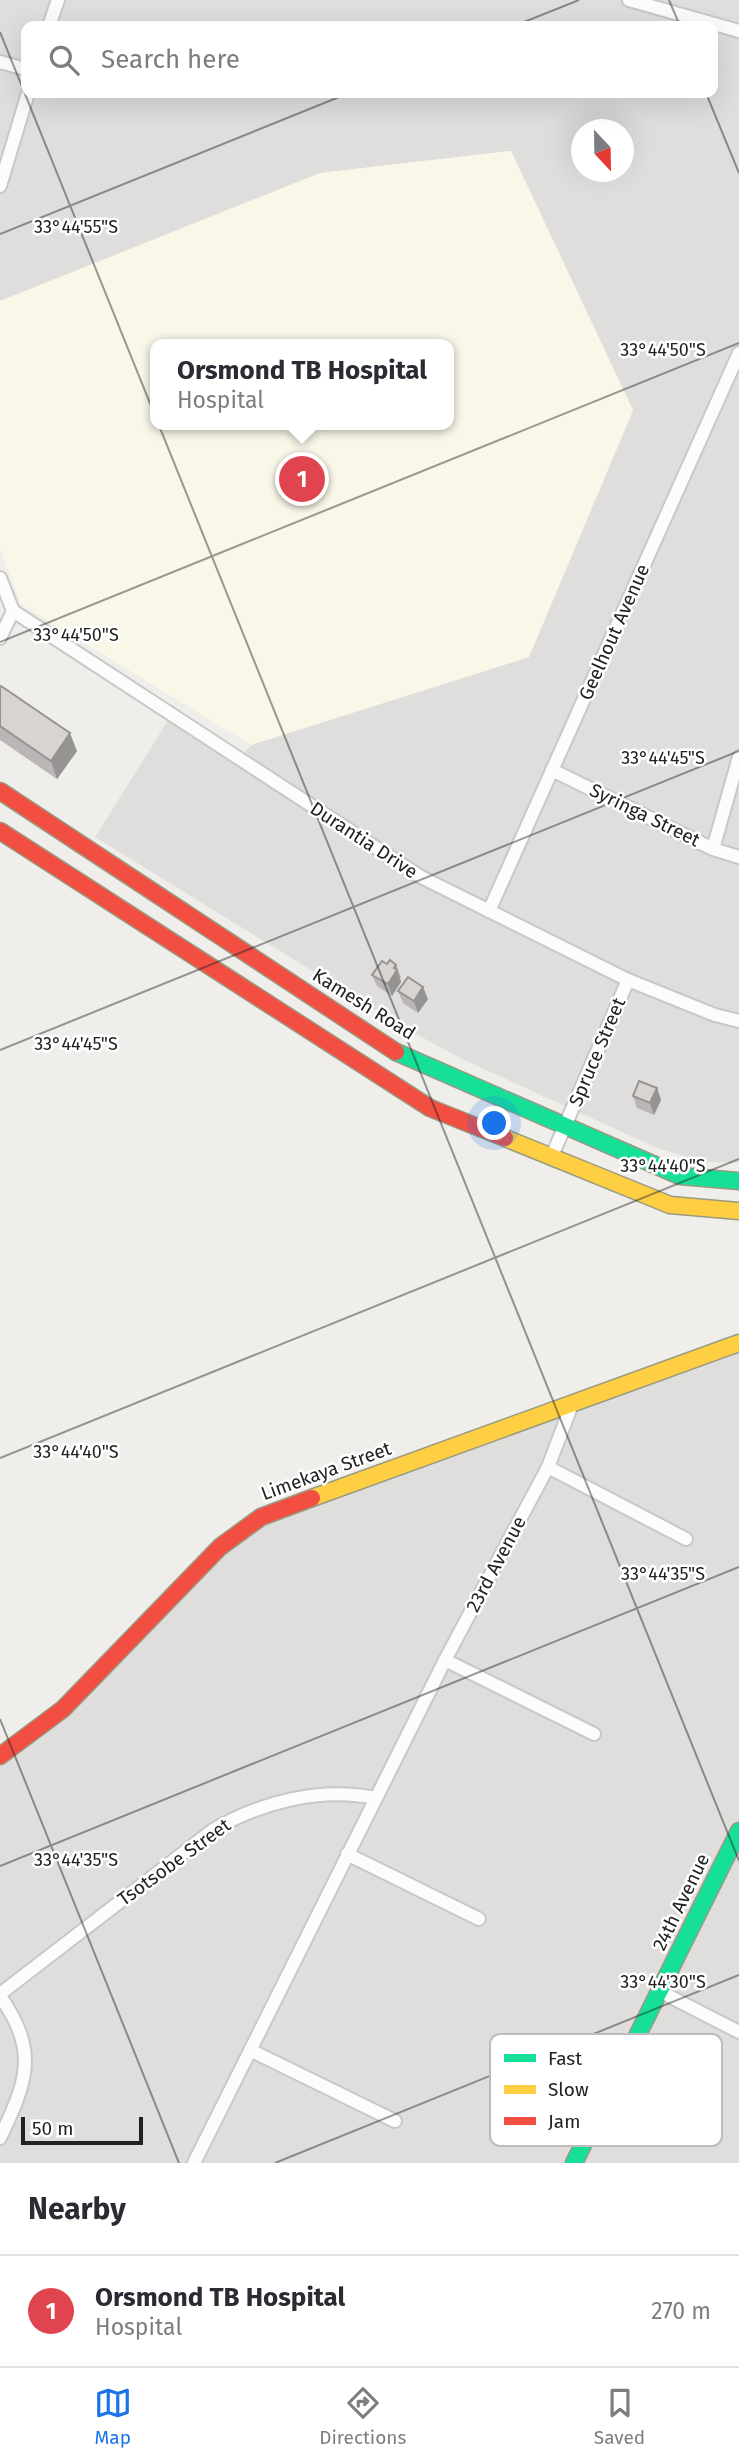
<!DOCTYPE html>
<meta charset="utf-8">
<style>
body{margin:0;font-family:"Fira Sans",sans-serif;background:#f7f7f7;color:#2b2b33}
.compass{position:absolute;left:571px;top:119px;width:63px;height:63px;border-radius:50%;background:#fff;box-shadow:0 7px 28px #0002;rotate:158deg}
.scale{position:absolute;left:21px;bottom:18px;width:122px;box-sizing:border-box;padding-left:7px;border:4px solid #222;border-top:0;font-size:19px;line-height:24px;white-space:nowrap;color:#222;-webkit-text-stroke:5px #fff;paint-order:stroke}
.you{position:absolute;left:495px;top:1124px;width:24px;height:24px;margin:-18px;border:5px solid #fff;border-radius:50%;background:#1a73e8;box-shadow:0 0 0 10px #1a73e833}
.badge{display:grid;place-items:center;width:46px;height:46px;border-radius:50%;background:#1a73e8;color:#fff;font-size:23px;font-weight:700}
.pin{position:absolute;translate:-50% -50%;border:4px solid #fff;box-shadow:0 2px 7px #0006}
.popup{position:absolute;left:150px;top:339px;width:304px;height:91px;box-sizing:border-box;display:grid;place-content:center;border-radius:14px;background:#fff;filter:drop-shadow(0 2px 5px #0005);font-size:23px;white-space:nowrap;color:#7c7c81}
.popup b{font-size:26px;color:#2b2b33}
.popup::after{content:'';position:absolute;left:50%;top:100%;margin-left:-14px;border:14px solid transparent;border-top-color:#fff}
.list{margin:0;padding:0;list-style:none}
h2{display:flex;justify-content:space-between;align-items:center;height:91px;margin:0;padding:0 28px;font-size:30px}
h2 small{font-size:23px;font-weight:400;color:#7c7c81}
.list li{display:grid;grid-template-columns:46px 1fr auto;gap:21px;align-items:center;box-sizing:border-box;height:112px;padding:0 28px;border-top:2px solid #e1e1e2}
.list b{display:block;font-size:26px;white-space:nowrap}
.list p{margin:0;font-size:23px;white-space:nowrap;color:#7c7c81}
.list em{font-size:23px;font-style:normal;color:#7c7c81}
.icon{flex:none;width:38px;height:38px;fill:none;stroke:currentColor;stroke-width:2;stroke-linecap:round;stroke-linejoin:round}
.map{position:relative;flex:none;width:739px;height:2163px;overflow:hidden}
.search{position:absolute;background:#fff;box-shadow:0 7px 28px #0002;left:21px;right:21px;top:21px;height:77px;display:flex;align-items:center;gap:18px;box-sizing:border-box;padding:0 24px;border-radius:14px;color:#7c7c81;font-size:26px}
.sheet{height:203px;background:#fff}
nav{display:flex;justify-content:space-around;align-items:center;box-sizing:border-box;height:98px;border-top:2px solid #e1e1e2;background:#fff;font-size:19px;color:#7c7c81}
nav a{display:grid;justify-items:center;gap:4px}
nav .on{color:#1a73e8}
.map>svg:first-child{display:block}
</style>
<div class="map">
<svg width="739" height="2163" viewBox="0 0 739 2163">
<rect width="100%" height="100%" fill="#f0eeeb"/>
<g fill="#dfdedc" fill-rule="evenodd">
<path d="M0,0h739v1163l-34,-1 -48,-14 -195,-89 -57,-31 -310,-191 77,-123 68,45 11,-14 278,-88 104,-246 -122,-260 -191,22 -320,128zM26,26h687v67h-687zM582,130h42v42h-42z"/>
<polygon points="739,1343 739,2163 0,2163 0,1756 261,1517"/>
</g>
<path fill="#f8f7e8" fill-rule="evenodd" d="M511,151l122,259 -104,247 -278,88 -230,-141 -21,-56v-247l320,-128zM155,344h294v81h-294z"/>
<g fill="none" stroke-linecap="round" stroke-linejoin="round">
<g stroke="#c9c8c7" stroke-width="16">
<g id="street">
<polyline points="629,0 739,31"/>
<polyline points="49,26 58,0"/>
<polyline points="0,62 26,69"/>
<polyline points="0,186 28,93"/>
<polyline points="0,578 13,611 0,638"/>
<polyline points="13,611 421,877 628,980 715,1015 739,1021"/>
<polyline points="552,770 713,849 739,857"/>
<polyline points="713,849 739,757"/>
<polyline points="489,911 739,353"/>
<polyline points="551,1158 628,980"/>
<polyline points="548,1467 686,1539"/>
<polyline points="445,1660 594,1734"/>
<polyline points="347,1854 479,1919"/>
<polyline points="661,1992 739,2032"/>
<path d="M0,1994l213,-164c48,-28 107,-43 162,-32"/>
<path d="M0,1996c39,56 27,85 0,142"/>
<polyline points="250,2050 395,2121"/>
<polyline points="194,2163 445,1660 548,1467 571,1407"/>
</g>
</g>
<g stroke="#999a82" stroke-width="19">
<g id="fast">
<polyline points="396,1052 680,1176 739,1181"/>
<polyline points="574,2163 739,1831"/>
</g>
</g>
<g stroke="#999a82" stroke-width="19">
<g id="slow">
<polyline points="505,1138 670,1205 739,1211"/>
<polyline points="312,1498 739,1343"/>
</g>
</g>
<g stroke="#999a82" stroke-width="19">
<g id="jam">
<polyline points="0,791 396,1052"/>
<polyline points="0,831 430,1108 505,1138"/>
<polyline points="0,1756 63,1709 220,1547 261,1517 312,1498"/>
</g>
</g>
<use href="#street" stroke="#fdfcfc" stroke-width="12"/>
<use href="#fast" stroke="#16e098" stroke-width="16"/>
<use href="#slow" stroke="#ffcf43" stroke-width="16"/>
<use href="#jam" stroke="#f24e42" stroke-width="16"/>
</g>
<g fill="#b9b6b5">
<polygon points="0,687 77,751 57,779 0,740"/>
<polygon points="387,964 396,965 401,977 400,978 401,982 392,996 377,986 372,975"/>
<polygon points="398,991 428,999 418,1013 403,1003"/>
<polygon points="657,1088 661,1100 654,1115 637,1108 633,1096"/>
</g>
<g fill="#969493">
<polygon points="70,733 77,751 57,779 51,761"/>
<polygon points="396,965 401,982 392,996 388,984"/>
<polygon points="423,987 428,999 418,1013 414,1001"/>
<polygon points="657,1088 661,1100 654,1115 650,1103"/>
</g>
<g fill="#d7d4d2" stroke="#969493" stroke-width="2">
<polygon points="1,686 70,733 51,761 0,726 0,687"/>
<polygon points="390,960 396,965 394,968 397,970 388,984 372,975 382,961 387,964"/>
<polygon points="408,977 423,987 414,1001 398,991"/>
<polygon points="639,1081 657,1088 650,1103 633,1096"/>
</g>
<path fill="none" stroke="#222" stroke-width="2" stroke-opacity="0.45" d="M669,0l11,26M514,26l65,-26M0,32l739,1829M706,93l33,80M0,234l349,-141M0,642l739,-299M0,1050l739,-299M0,1458l739,-299M0,1719l179,444M0,1866l739,-299M275,2163l464,-188"/>
<g text-anchor="middle" dominant-baseline="central" stroke-width="5" stroke-linejoin="round" paint-order="stroke">
<g font-size="19" fill="#222" stroke="#fff">
<text transform="translate(614 632) rotate(-66)">Geelhout Avenue</text>
<text transform="translate(645 815) rotate(26)">Syringa Street</text>
<text transform="translate(364 840) rotate(33)">Durantia Drive</text>
<text transform="translate(364 1004) rotate(32)">Kamesh Road</text>
<text transform="translate(597 1052) rotate(-67)">Spruce Street</text>
<text transform="translate(326 1471) rotate(-20)">Limekaya Street</text>
<text transform="translate(496 1564) rotate(-62)">23rd Avenue</text>
<text transform="translate(174 1862) rotate(-36)">Tsotsobe Street</text>
<text transform="translate(681 1902) rotate(-64)">24th Avenue</text>
</g>
</g>
<rect x="490" y="2034" width="232" height="112" rx="10" fill="#fff" stroke="#bdbdbd" stroke-width="2"/>
<rect x="504" y="2054" width="32" height="8" fill="#16e098"/>
<rect x="504" y="2085" width="32" height="9" fill="#ffcf43"/>
<rect x="504" y="2117" width="32" height="8" fill="#f24e42"/>
<g font-size="19" fill="#222">
<text x="548" y="2065">Fast</text>
<text x="548" y="2096">Slow</text>
<text x="548" y="2128">Jam</text>
</g>
<g font-size="18" text-anchor="middle" fill="#222" stroke="#fff" stroke-width="5" stroke-linejoin="round" paint-order="stroke">
<text x="76" y="233">33°44'55"S</text>
<text x="663" y="356">33°44'50"S</text>
<text x="76" y="641">33°44'50"S</text>
<text x="663" y="764">33°44'45"S</text>
<text x="76" y="1050">33°44'45"S</text>
<text x="663" y="1172">33°44'40"S</text>
<text x="76" y="1458">33°44'40"S</text>
<text x="663" y="1580">33°44'35"S</text>
<text x="76" y="1866">33°44'35"S</text>
<text x="663" y="1988">33°44'30"S</text>
</g>
</svg>
<svg class="compass" viewBox="-18 -18 36 36"><path d="M0-13l5 13h-10z" fill="#e53935"/><path d="M0 13l5-13h-10z" fill="#7c7c81"/></svg>
<div class="scale">50 m</div>
<div class="you"></div>
<div class="pin badge" style="left:302px;top:479px;background:#e0444e">1</div>
<div class="popup"><b>Orsmond TB Hospital</b>Hospital</div>
<div class="search"><svg class="icon" aria-label="search" viewBox="0 0 24 24"><circle cx="10" cy="10" r="6"/><path d="M15 15l6 6"/></svg>Search here</div>
</div>
<section class="sheet">
<h2>Nearby<small></small></h2>
<ul class="list">
<li><span class="badge" style="background:#e0444e">1</span><div><b>Orsmond TB Hospital</b><p>Hospital</p></div><em>270 m</em></li>
</ul>
</section>
<nav>
<a class="on"><svg class="icon" aria-label="map" viewBox="0 0 24 24"><path d="M3 6l6-2 6 2 6-2v14l-6 2-6-2-6 2zM9 4v14M15 6v14"/></svg>Map</a>
<a><svg class="icon" aria-label="directions" viewBox="0 0 24 24"><path d="M12 3l9 9-9 9-9-9zM9 14v-3h6M13 9l2 2-2 2"/></svg>Directions</a>
<a><svg class="icon" aria-label="saved" viewBox="0 0 24 24"><path d="M7 4h10v16l-5-4-5 4z"/></svg>Saved</a>
</nav>
